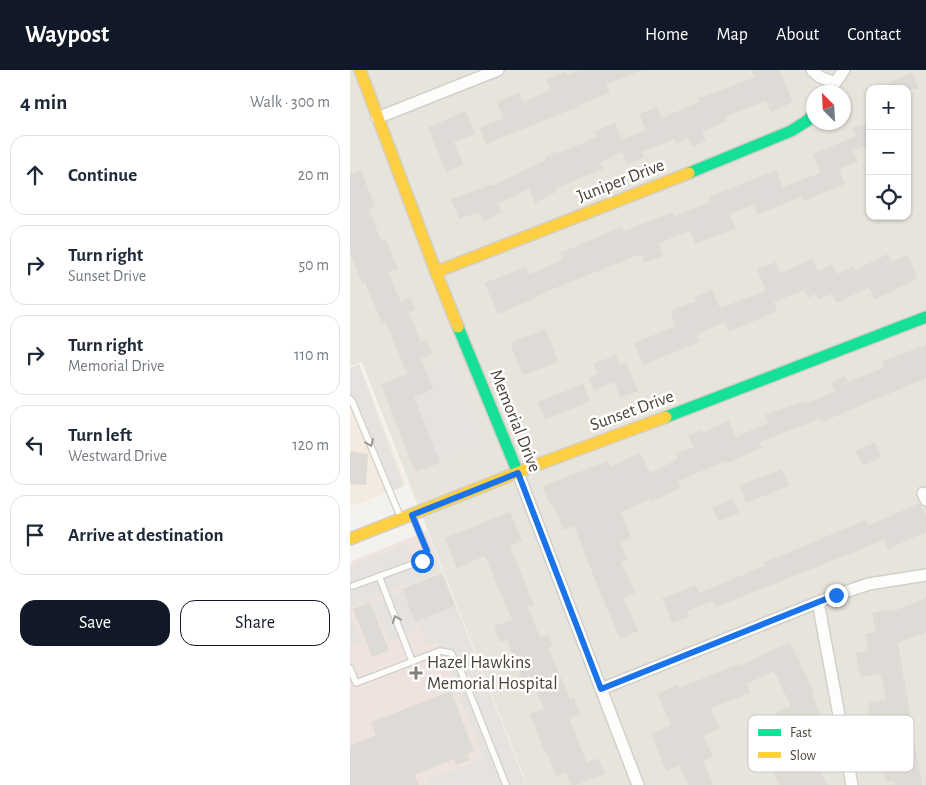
<!DOCTYPE html>
<meta charset="utf-8">
<style>
body{margin:0;font-family:"Alegreya Sans",sans-serif;background:#f2f2f3;color:#1f2937}
.controls{position:absolute;right:15px;top:15px;display:grid;overflow:hidden;border-radius:10px;box-shadow:0 1px 4px #0004}
.controls button{width:45px;height:45px;display:grid;place-items:center;padding:0;border:0;border-bottom:1px solid #e0e1e3;background:#fff;color:#1f2937;font:25px sans-serif}
.compass{position:absolute;left:456px;top:15px;width:45px;height:45px;border-radius:50%;background:#fff;box-shadow:0 1px 4px #0004;rotate:336deg}
.stop{position:absolute;width:15px;height:15px;margin:-11px;border:4px solid #1a73e8;border-radius:50%;background:#fff}
.stop.end{background:#1a73e8;border-color:#fff;box-shadow:0 1px 5px #0008}
.list{margin:0;padding:0;list-style:none}
h2{display:flex;justify-content:space-between;align-items:center;height:65px;margin:0;padding:0 20px;font-size:21px}
h2 small{font-size:16px;font-weight:400;color:#747a83}
.list li{display:grid;grid-template-columns:32px 1fr auto;gap:15px;align-items:center;box-sizing:border-box;height:80px;margin:0 10px 10px;padding:0 10px;border:1px solid #e0e1e3;border-radius:15px}
.list b{display:block;font-size:19px;white-space:nowrap}
.list p{margin:0;font-size:16px;white-space:nowrap;color:#747a83}
.list em{font-size:16px;font-style:normal;color:#747a83}
.actions{display:flex;gap:10px;padding:15px 20px}
.actions a{flex:1;padding:11px 0;border:1px solid #111827;border-radius:15px;text-align:center;font-size:18px;color:#111827}
.actions .main{background:#111827;color:#fff}
.icon{flex:none;width:28px;height:28px;fill:none;stroke:currentColor;stroke-width:2;stroke-linecap:round;stroke-linejoin:round}
.map{position:relative;flex:none;width:576px;height:715px;overflow:hidden}
header{display:flex;align-items:center;gap:30px;box-sizing:border-box;height:70px;padding:0 25px;background:#111827;color:#fff}
header strong{font-size:24px}
nav{display:flex;gap:28px;margin-inline-start:auto;font-size:18px}
main{display:flex}
aside{flex:1;background:#fff}
.map>svg:first-child{display:block}
</style>
<header>
<strong>Waypost</strong>
<nav><a>Home</a><a>Map</a><a>About</a><a>Contact</a></nav>
</header>
<main>
<aside>
<h2>4 min<small>Walk · 300 m</small></h2>
<ul class="list">
<li><svg class="icon" aria-label="ahead" viewBox="0 0 24 24"><path d="M12 20V5M6 11l6-6 6 6"/></svg><div><b>Continue</b></div><em>20 m</em></li>
<li><svg class="icon" aria-label="right" viewBox="0 0 24 24"><path d="M7 20v-9h11M14 6l5 5-5 5"/></svg><div><b>Turn right</b><p>Sunset Drive</p></div><em>50 m</em></li>
<li><svg class="icon" aria-label="right" viewBox="0 0 24 24"><path d="M7 20v-9h11M14 6l5 5-5 5"/></svg><div><b>Turn right</b><p>Memorial Drive</p></div><em>110 m</em></li>
<li><svg class="icon" aria-label="left" viewBox="0 0 24 24"><path d="M17 20v-9H6M10 6l-5 5 5 5"/></svg><div><b>Turn left</b><p>Westward Drive</p></div><em>120 m</em></li>
<li><svg class="icon" aria-label="arrive" viewBox="0 0 24 24"><path d="M6 21V4h12l-3 4 3 4H6"/></svg><div><b>Arrive at destination</b></div></li>
</ul>
<div class="actions"><a class="main">Save</a><a>Share</a></div>
</aside>
<div class="map">
<svg width="576" height="715" viewBox="0 0 576 715">
<rect width="100%" height="100%" fill="#f4f2ee"/>
<path fill="#e7e4dc" fill-rule="evenodd" d="M0,0h576v715h-399l-165,-423 -12,4zM520,19h37v127h-37zM463,22h30v30h-30z"/>
<polygon fill="#f3ebdf" points="9,294 57,414 0,437 0,298"/>
<polygon fill="#eee3df" points="77,461 176,715 0,715 0,492"/>
<g fill="#e6e3df">
<polygon points="101,286 137,374 90,393 64,327 74,297"/>
<polygon points="9,294 54,416 36,424 7,343 0,337 0,298"/>
<polygon points="57,473 62,484 80,476 90,502 2,537 0,533 0,496"/>
<polygon points="52,521 68,560 39,572 23,533"/>
<polygon points="106,536 176,715 80,715 78,710 133,688 88,572 77,576 67,552"/>
<polygon points="0,543 11,572 0,576"/>
</g>
<g fill="#dedbd6">
<polygon points="229,0 292,0 256,15 260,22 229,35 230,36 136,74 130,58 153,48 147,32 169,23 173,32 201,20 196,9 215,2 217,5"/>
<polygon points="402,0 429,0 443,32 421,42 416,31 376,46 377,51 352,62 356,71 342,77 339,68 326,74 324,69 292,82 295,87 277,95 272,82 250,92 253,99 205,119 206,122 185,133 179,119 148,134 152,143 133,151 129,142 109,149 101,129 141,115 142,116 196,90 195,87 208,81 209,83 247,67 245,61 265,53 272,70 296,60 289,44 307,37 312,48 349,32 348,29 405,7"/>
<polygon points="562,2 569,19 525,19"/>
<polygon points="116,41 125,64 104,72 113,95 96,102 78,57"/>
<polygon points="520,52 520,75 503,81 508,92 489,99 495,114 454,131 452,126 407,145 404,135 380,144 386,159 345,174 340,161 309,173 313,186 294,193 291,184 188,225 188,227 148,244 134,213 176,197 179,204 213,190 210,183 272,157 274,161 323,142 325,146 361,132 359,127 426,100 433,117 470,103 463,84 506,66 503,58"/>
<polygon points="11,100 25,137 19,139 31,171 36,169 48,199 38,203 51,232 61,228 65,240 59,242 71,273 77,270 82,284 71,289 83,319 64,327 90,393 65,402 31,314 57,304 36,252 32,253 15,212 12,213 0,183 0,104"/>
<polygon points="538,184 542,192 557,185 568,208 525,230 519,218 486,233 482,224 469,230 466,224 458,228 454,220 424,232 427,241 379,262 375,252 347,264 350,272 293,295 284,273 326,256 320,241 346,231 344,227 362,220 370,238 416,221 407,199 426,192 430,203 463,189 468,201 483,194 487,204 503,196 505,200"/>
<polygon points="196,259 208,292 173,305 160,273"/>
<polygon points="576,275 576,308 472,352 470,349 410,372 412,378 377,393 376,391 328,411 331,418 301,432 300,429 271,442 281,468 270,472 277,489 271,492 285,523 274,528 288,561 270,569 249,520 224,456 214,460 202,433 200,434 193,416 258,391 260,397 290,383 300,403 328,389 326,384 343,377 338,365 351,360 352,363 379,351 386,367 418,353 415,345 454,331 455,334 485,321 481,312 495,306 498,312 534,298 532,291"/>
<polygon points="266,285 270,295 276,293 288,321 270,328 264,312 244,320 239,308 248,304 243,294"/>
<polygon points="233,314 240,331 195,350 188,332"/>
<polygon points="525,372 532,387 513,396 505,381"/>
<polygon points="0,381 18,384 16,415 0,414"/>
<polygon points="432,399 439,416 396,433 389,416"/>
<polygon points="383,429 389,443 368,451 362,437"/>
<polygon points="569,433 576,446 576,462 538,479 534,470 366,537 363,531 337,541 339,547 322,553 312,528 346,515 349,523 414,496 413,493 516,450 518,456"/>
<polygon points="160,442 172,471 160,476 184,535 178,537 190,568 198,565 203,576 198,578 220,629 224,628 230,644 219,648 237,693 248,688 255,704 226,715 221,715 216,702 206,706 197,683 195,684 180,644 194,639 179,605 172,609 157,570 150,572 144,556 162,550 135,486 107,498 95,468"/>
<polygon points="92,503 105,536 65,552 52,519"/>
<polygon points="576,528 576,562 548,573 572,715 545,715 544,710 536,712 532,695 527,696 524,677 540,674 535,644 520,646 518,633 536,630 531,603 510,607 506,583 518,581 515,564 526,562 522,543 542,539 543,541"/>
<polygon points="20,532 39,580 22,587 3,539"/>
<polygon points="440,572 464,622 462,623 469,644 458,648 466,670 451,675 462,701 469,698 477,715 429,715 421,697 442,688 425,643 441,637 424,601 397,614 400,623 361,638 370,659 353,666 363,686 353,691 363,715 338,715 329,695 316,701 301,664 321,655 307,624 327,614 329,618 389,594 389,596"/>
<polygon points="101,621 124,681 117,684 120,690 106,695 104,689 65,705 69,715 0,715 0,676 26,665 21,652"/>
</g>
<g fill="none" stroke-linecap="round" stroke-linejoin="round">
<g stroke="#d2d0cb" stroke-width="8">
<g id="lane">
<polyline points="0,329 2,331 50,446"/>
<polyline points="29,506 62,591"/>
<polyline points="3,516 71,491 77,481 63,447"/>
<polyline points="0,598 6,613 90,581 101,583 111,601 156,715"/>
</g>
</g>
<g stroke="#d2d0cb" stroke-width="14">
<g id="street">
<polyline points="462,0 470,7 485,13"/>
<polyline points="479,22 494,0"/>
<polyline points="27,48 148,0"/>
<polyline points="168,403 288,715"/>
<polyline points="573,423 576,430"/>
<polyline points="468,532 502,715"/>
<polyline points="251,619 486,525 519,514 576,505"/>
</g>
</g>
<g stroke="#d3cfc5" stroke-width="14">
<g id="fast">
<polyline points="339,103 441,61 457,51 463,45"/>
<polyline points="108,257 168,403"/>
<polyline points="316,347 576,247"/>
</g>
</g>
<g stroke="#d3cfc5" stroke-width="14">
<g id="slow">
<polyline points="10,0 86,202 108,257"/>
<polyline points="86,202 339,103"/>
<polyline points="0,469 189,394 316,347"/>
</g>
</g>
<use href="#lane" stroke="#fdfdfc" stroke-width="5.5"/>
<use href="#street" stroke="#fdfdfc" stroke-width="11"/>
<use href="#fast" stroke="#16e098" stroke-width="11"/>
<use href="#slow" stroke="#ffcf43" stroke-width="11"/>
</g>
<defs><path id="oneway-chevron" d="M-2-3.5L2.5 0L-2 3.5" fill="none" stroke-width="1.6" stroke-linecap="round" stroke-linejoin="round" transform="scale(1.25)"/></defs>
<g stroke="#9b9791">
<use href="#oneway-chevron" transform="translate(20 373) rotate(68)"/>
<use href="#oneway-chevron" transform="translate(46 549) rotate(-112)"/>
</g>
<g fill="none" stroke-linecap="round" stroke-linejoin="round">
<polyline stroke="#1a73e8" stroke-width="6" points="72,491 77,481 62,445 168,403 251,619 486,525"/>
</g>
<path fill="#868178" stroke="#fff" stroke-width="2" d="M63.5 595.5h5v5h5v5h-5v5h-5v-5h-5v-5h5z"/>
<g text-anchor="middle" dominant-baseline="central" stroke-width="5" stroke-linejoin="round" paint-order="stroke">
<g font-size="18" fill="#4b4439" stroke="#fff">
<text transform="translate(271 111) rotate(-21)">Juniper Drive</text>
<text transform="translate(282 341) rotate(-20)">Sunset Drive</text>
<text transform="translate(165 351) rotate(68)">Memorial Drive</text>
</g>
<g font-size="18" fill="#4b4439" stroke="#fff" text-anchor="start">
<text x="77" y="593">Hazel Hawkins<tspan x="77" dy="21">Memorial Hospital</tspan></text>
</g>
</g>
<rect x="398" y="645" width="166" height="57" rx="8" fill="#fff" stroke="#c9c7c4" stroke-width="1"/>
<rect x="408" y="659" width="23" height="7" fill="#16e098"/>
<rect x="408" y="682" width="23" height="6" fill="#ffcf43"/>
<g font-size="14" fill="#4b4439">
<text x="440" y="667">Fast</text>
<text x="440" y="690">Slow</text>
</g>
</svg>
<div class="controls">
<button>+</button>
<button>−</button>
<button><svg class="icon" aria-label="locate" viewBox="0 0 24 24"><circle cx="12" cy="12" r="6"/><path d="M12 2v4M12 18v4M2 12h4M18 12h4"/></svg></button>
</div>
<svg class="compass" viewBox="-18 -18 36 36"><path d="M0-13l5 13h-10z" fill="#e53935"/><path d="M0 13l5-13h-10z" fill="#747a83"/></svg>
<div class="stop" style="left:72px;top:491px"></div>
<div class="stop end" style="left:486px;top:525px"></div>
</div>
</main>
